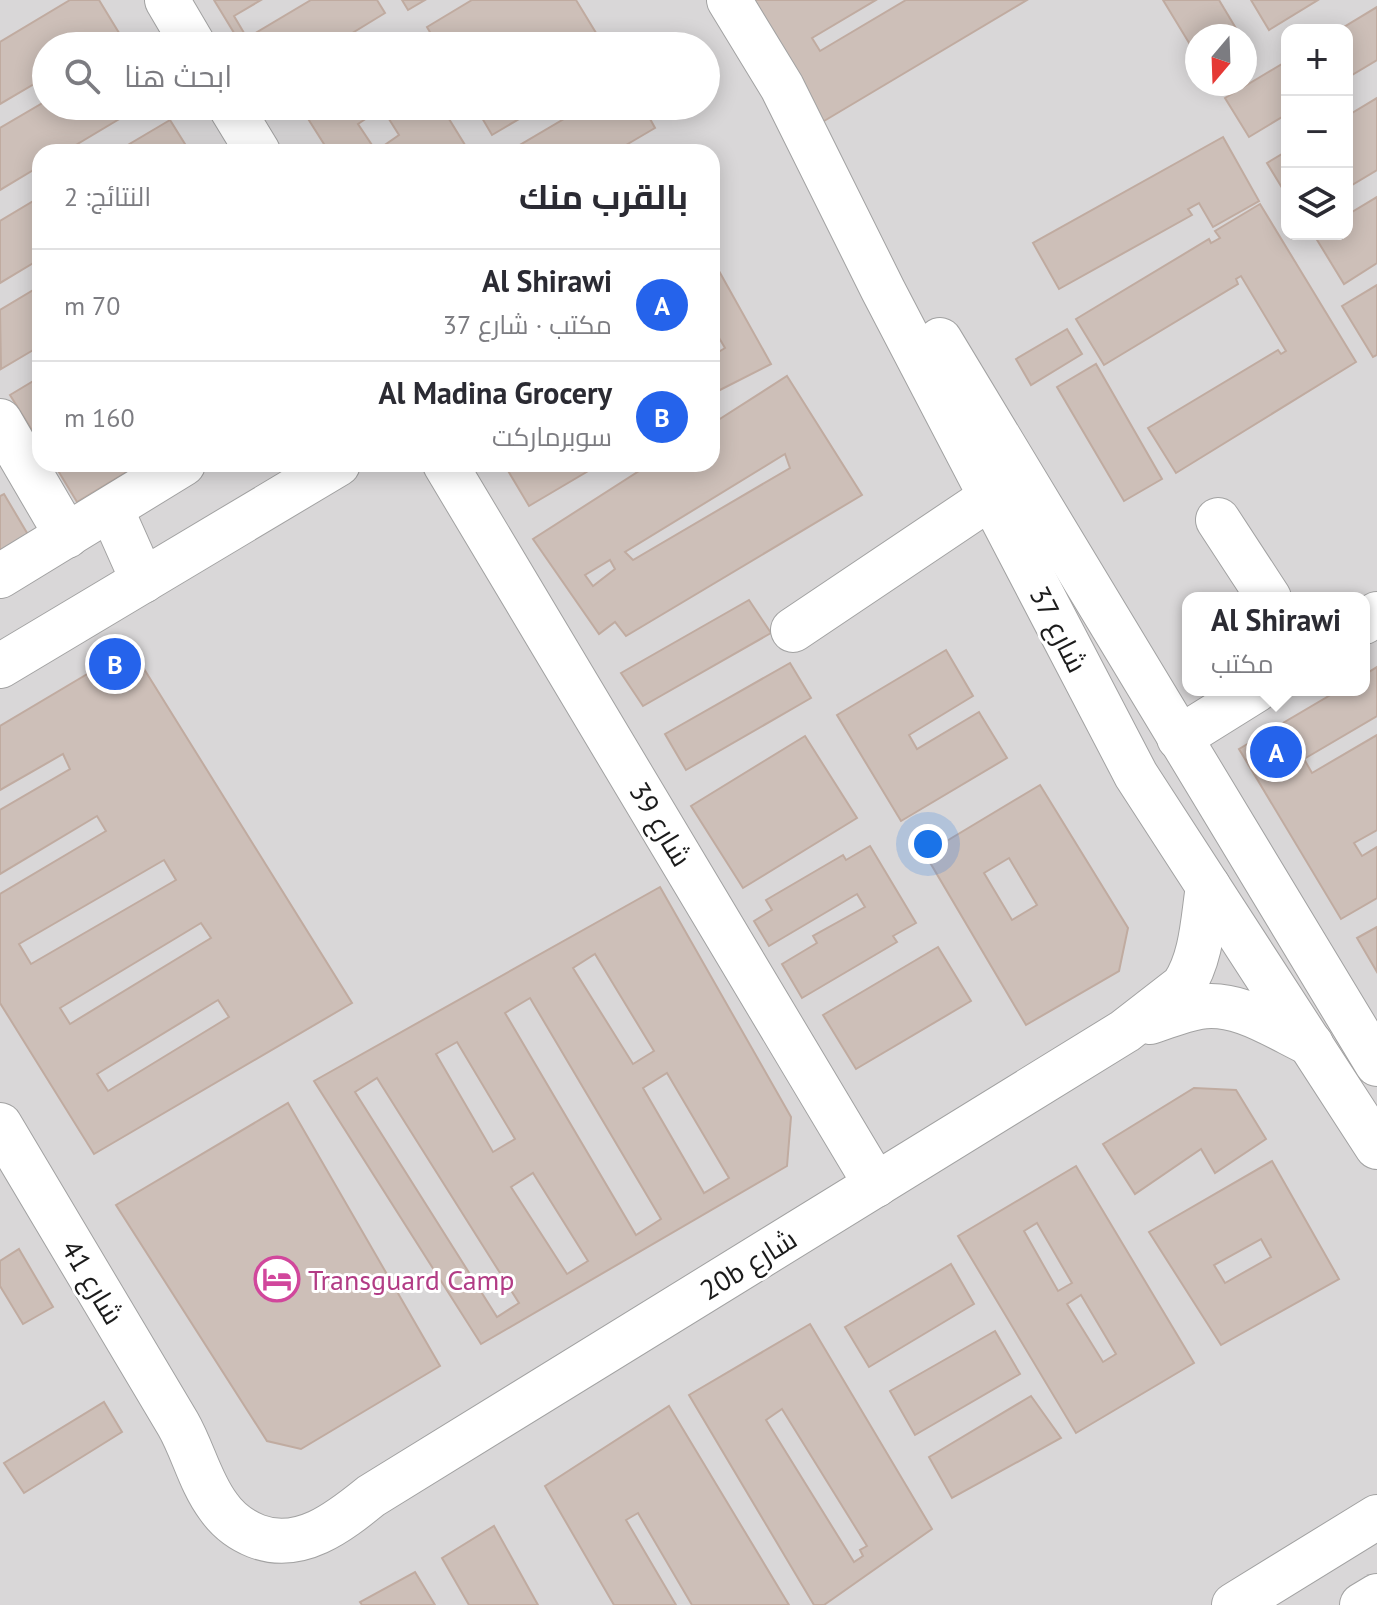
<!DOCTYPE html>
<html lang="ar">
<meta charset="utf-8">
<style>
body{margin:0;font-family:"PT Sans",Cairo,sans-serif;background:#f7f7f7;color:#2b2b33;direction:rtl}
.controls{position:absolute;right:24px;top:24px;display:grid;overflow:hidden;border-radius:16px;box-shadow:0 4px 20px #0003}
.controls button{width:72px;height:72px;display:grid;place-items:center;padding:0;border:0;border-bottom:2px solid #e1e1e2;background:#fff;color:#2b2b33;font:40px sans-serif}
.compass{position:absolute;left:1185px;top:24px;width:72px;height:72px;border-radius:50%;background:#fff;box-shadow:0 4px 20px #0003;rotate:199deg}
.you{position:absolute;left:928px;top:844px;width:28px;height:28px;margin:-20px;border:6px solid #fff;border-radius:50%;background:#1a73e8;box-shadow:0 0 0 12px #1a73e833}
.badge{display:grid;place-items:center;width:52px;height:52px;border-radius:50%;background:#2563eb;color:#fff;font-size:26px;font-weight:700}
.pin{position:absolute;translate:-50% -50%;border:4px solid #fff;box-shadow:0 2px 8px #0006}
.popup{position:absolute;left:1182px;top:592px;width:188px;height:104px;box-sizing:border-box;display:grid;place-content:center;border-radius:16px;background:#fff;filter:drop-shadow(0 2px 6px #0005);font-size:26px;white-space:nowrap;color:#7c7c81}
.popup b{font-size:30px;color:#2b2b33}
.popup::after{content:'';position:absolute;left:50%;top:100%;margin-left:-16px;border:16px solid transparent;border-top-color:#fff}
.list{margin:0;padding:0;list-style:none}
h2{display:flex;justify-content:space-between;align-items:center;height:104px;margin:0;padding:0 32px;font-size:34px}
h2 small{font-size:26px;font-weight:400;color:#7c7c81}
.list li{display:grid;grid-template-columns:52px 1fr auto;gap:24px;align-items:center;box-sizing:border-box;height:112px;padding:0 32px;border-top:2px solid #e1e1e2}
.list b{display:block;font-size:30px;white-space:nowrap}
.list p{margin:0;font-size:26px;white-space:nowrap;color:#7c7c81}
.list em{font-size:26px;font-style:normal;color:#7c7c81}
.icon{flex:none;width:44px;height:44px;fill:none;stroke:currentColor;stroke-width:2;stroke-linecap:round;stroke-linejoin:round}
.map{position:relative;flex:none;width:1377px;height:1605px;overflow:hidden;direction:ltr}
.search{position:absolute;background:#fff;box-shadow:0 4px 20px #0003;left:32px;top:32px;width:688px;height:88px;display:flex;align-items:center;gap:20px;box-sizing:border-box;padding:0 28px;border-radius:44px;color:#7c7c81;font-size:30px}
.panel{position:absolute;background:#fff;box-shadow:0 4px 20px #0003;left:32px;top:144px;width:688px;height:328px;border-radius:24px;direction:rtl}
.map>svg:first-child{display:block}
</style>
<div class="map">
<svg width="1377" height="1605" viewBox="0 0 1377 1605">
<rect width="100%" height="100%" fill="#ede7df"/>
<path fill="#d9d7d8" fill-rule="evenodd" d="M0,0h1377v1605h-1377zM1287,30h60v204h-60zM1197,36h48v48h-48zM46,46h660v60h-660zM40,152h672v312h-672zM1188,598h176v92h-176z"/>
<g fill="#cdbfb8" stroke="#c0aba0" stroke-width="2" fill-rule="evenodd">
<polygon points="70,0 99,0 127,46 46,46 46,77 0,104 0,42"/>
<polygon points="214,0 261,0 234,16 247,38 311,0 377,0 385,13 331,46 242,46"/>
<polygon points="402,0 425,0 408,10"/>
<polygon points="472,0 576,0 604,46 438,46 427,27"/>
<polygon points="756,0 876,0 812,38 820,51 906,0 1027,0 814,127 742,9"/>
<polygon points="1163,0 1219,0 1240,35 1197,36 1197,56"/>
<polygon points="1251,0 1318,0 1269,30"/>
<polygon points="1377,7 1377,60 1347,78 1347,30 1339,30"/>
<polygon points="1287,61 1287,114 1249,137 1225,98"/>
<polygon points="1377,98 1377,170 1347,188 1347,116"/>
<polygon points="46,101 46,106 141,106 64,152 40,152 40,166 0,190 0,128"/>
<path d="M300,106h141l24,39 -12,7h-124zM382,108l17,27 -23,16 -18,-27z"/>
<polygon points="475,106 541,106 492,135"/>
<polygon points="586,106 643,106 655,128 614,152 508,152"/>
<polygon points="170,120 190,152 116,152"/>
<polygon points="1223,137 1259,201 1213,227 1199,203 1188,209 1192,215 1059,289 1033,243"/>
<polygon points="1287,151 1287,196 1267,163"/>
<polygon points="40,197 40,259 0,283 0,221"/>
<polygon points="1377,197 1377,263 1344,284 1314,235 1347,234 1347,215"/>
<polygon points="1260,204 1356,362 1176,473 1148,428 1278,350 1281,354 1286,351 1241,276 1236,279 1238,284 1104,365 1076,319 1209,239 1211,243 1220,238 1215,231"/>
<polygon points="719,271 771,364 712,394 712,356 725,348 712,326 712,275"/>
<polygon points="1377,285 1377,355 1373,357 1342,306"/>
<polygon points="40,286 40,346 1,369 0,310"/>
<polygon points="1067,329 1082,354 1031,385 1016,359"/>
<polygon points="1096,364 1162,479 1124,501 1057,387"/>
<path d="M787,376l75,119 -236,141 -11,-14 -16,12 -66,-95 117,-75h62v-40zM785,454l5,14 -157,92 -8,-8zM610,560l5,9 -22,17 -8,-11z"/>
<polygon points="40,377 40,438 38,440 10,395"/>
<polygon points="54,464 140,464 77,502"/>
<polygon points="504,464 600,464 529,506"/>
<polygon points="4,494 30,538 0,555 0,496"/>
<polygon points="749,600 771,633 643,706 621,673"/>
<path d="M131,648l221,355 -258,151 -94,-151v-109l106,-63 -9,-15 -97,58v-64l70,-41 -7,-15 -63,36v-64zM164,860l12,20 -145,84 -12,-20zM201,923l10,15 -141,86 -10,-16zM218,1000l11,17 -121,74 -11,-17z"/>
<polygon points="946,650 973,696 909,735 917,749 979,712 1007,758 901,821 837,715"/>
<polygon points="790,663 811,698 686,770 665,734"/>
<polygon points="1377,667 1377,716 1304,759 1312,773 1377,735 1377,830 1354,843 1362,856 1377,847 1377,898 1341,919 1239,749 1339,690 1364,690 1364,675"/>
<polygon points="805,736 857,818 743,888 691,806"/>
<path d="M1040,785l88,143 -9,43 -93,54 -101,-171zM1009,858l28,47 -25,15 -28,-47z"/>
<polygon points="870,846 916,923 893,936 897,942 802,998 782,964 817,943 813,936 865,907 857,894 769,946 754,921 772,910 766,900 843,855 846,860"/>
<path d="M660,887l131,230 -4,49 -306,178 -167,-263zM595,954l59,97 -21,13 -60,-96zM530,998l131,221 -25,16 -131,-222zM457,1042l58,97 -22,13 -57,-98zM667,1073l62,105 -25,15 -61,-105zM377,1078l142,225 -22,14 -142,-225zM533,1173l55,88 -21,13 -56,-87z"/>
<polygon points="1377,927 1377,972 1357,938"/>
<polygon points="938,947 971,1001 856,1069 823,1015"/>
<polygon points="1194,1088 1236,1090 1266,1139 1215,1173 1201,1149 1135,1194 1103,1144"/>
<polygon points="288,1103 440,1366 301,1449 267,1441 116,1205"/>
<path d="M1272,1161l67,118 -118,66 -72,-113zM1261,1239l10,18 -46,26 -11,-18z"/>
<path d="M1076,1166l118,197 -118,70 -118,-197zM1037,1223l35,60 -14,8 -34,-60zM1081,1295l35,59 -13,8 -36,-58z"/>
<polygon points="19,1249 53,1307 23,1324 0,1286 0,1261"/>
<polygon points="951,1264 974,1304 869,1367 845,1327"/>
<path d="M810,1324l122,205 -108,76h-10l-125,-210zM782,1409l85,137 -7,4 3,6 -9,6 -88,-142z"/>
<polygon points="995,1331 1020,1374 915,1435 890,1391"/>
<polygon points="1031,1396 1061,1438 952,1498 929,1457"/>
<polygon points="104,1402 122,1432 24,1493 4,1463"/>
<polygon points="669,1406 789,1605 692,1605 638,1513 626,1520 676,1605 614,1605 545,1486"/>
<polygon points="494,1526 538,1605 469,1605 442,1558"/>
<polygon points="415,1572 435,1605 362,1605 360,1602"/>
</g>
<g fill="none" stroke-linecap="round" stroke-linejoin="round">
<g stroke="#a2a2a2" stroke-width="46">
<g id="minor">
<polyline points="167,0 194,46"/>
<polyline points="729,0 782,87 883,290 1136,775 1377,1147"/>
<polyline points="230,106 258,152"/>
<polyline points="940,340 1377,1064"/>
<polyline points="0,421 67,536"/>
<polyline points="445,464 876,1185"/>
<polyline points="111,509 143,581"/>
<polyline points="1218,520 1269,598"/>
<polyline points="0,576 183,464"/>
<polyline points="1364,622 1377,614"/>
<polyline points="793,630 991,497"/>
<polyline points="0,666 338,464"/>
<polyline points="1179,738 1256,690"/>
<path d="M1150,1022c16,-5 32,-12 49,-15 38,-7 78,21 112,37"/>
<path d="M0,1125c59,100 119,199 178,299 15,26 22,58 40,82 9,13 23,24 38,30 44,17 83,-14 115,-40l754,-465 58,-45c19,-28 20,-67 25,-100"/>
<polyline points="1234,1605 1377,1517"/>
<polyline points="1362,1605 1377,1596"/>
</g>
</g>
<use href="#minor" stroke="#fff" stroke-width="44"/>
</g>
<defs>
<g id="hotel-ring" transform="scale(2.3)"><circle r="9.5" fill="#fff" stroke="#d1479c" stroke-width="1.5"/><path d="M-6-4.5h1.5V1H6V5H4.5V3h-9V5H-6ZM-4 0a1.8 1.8 0 1 1 3.6 0ZM.5 0V-2.5h3Q6-2.5 6 0Z" fill="#d1479c"/></g>
</defs>
<g fill-rule="evenodd">
<use href="#hotel-ring" x="277" y="1279"/>
</g>
<g text-anchor="middle" dominant-baseline="central" stroke-width="6" stroke-linejoin="round" paint-order="stroke">
<g font-size="28" fill="#1b1b1b" stroke="#fff">
<text transform="translate(1059 629) rotate(63)">شارع 37</text>
<text transform="translate(661 824) rotate(59)">شارع 39</text>
<text transform="translate(748 1264) rotate(-32)">20b شارع</text>
<text transform="translate(93 1282) rotate(59)">شارع 41</text>
</g>
<g font-size="28" fill="#b23c85" stroke="#fff" text-anchor="start">
<text x="308" y="1279">Transguard Camp</text>
</g>
</g>
</svg>
<div class="controls">
<button>+</button>
<button>−</button>
<button><svg class="icon" aria-label="layers" viewBox="0 0 24 24"><path d="M12 4l9 5-9 5-9-5zM3 14l9 5 9-5"/></svg></button>
</div>
<svg class="compass" viewBox="-18 -18 36 36"><path d="M0-13l5 13h-10z" fill="#e53935"/><path d="M0 13l5-13h-10z" fill="#7c7c81"/></svg>
<div class="you"></div>
<div class="pin badge" style="left:1276px;top:752px">A</div>
<div class="popup"><b>Al Shirawi</b>مكتب</div>
<div class="pin badge" style="left:115px;top:664px">B</div>
<div class="search"><svg class="icon" aria-label="search" viewBox="0 0 24 24"><circle cx="10" cy="10" r="6"/><path d="M15 15l6 6"/></svg>ابحث هنا</div>
<section class="panel">
<h2>بالقرب منك<small>النتائج: 2</small></h2>
<ul class="list">
<li><span class="badge">A</span><div><b>Al Shirawi</b><p>مكتب · شارع 37</p></div><em>70 m</em></li>
<li><span class="badge">B</span><div><b>Al Madina Grocery</b><p>سوبرماركت</p></div><em>160 m</em></li>
</ul>
</section>
</div>
